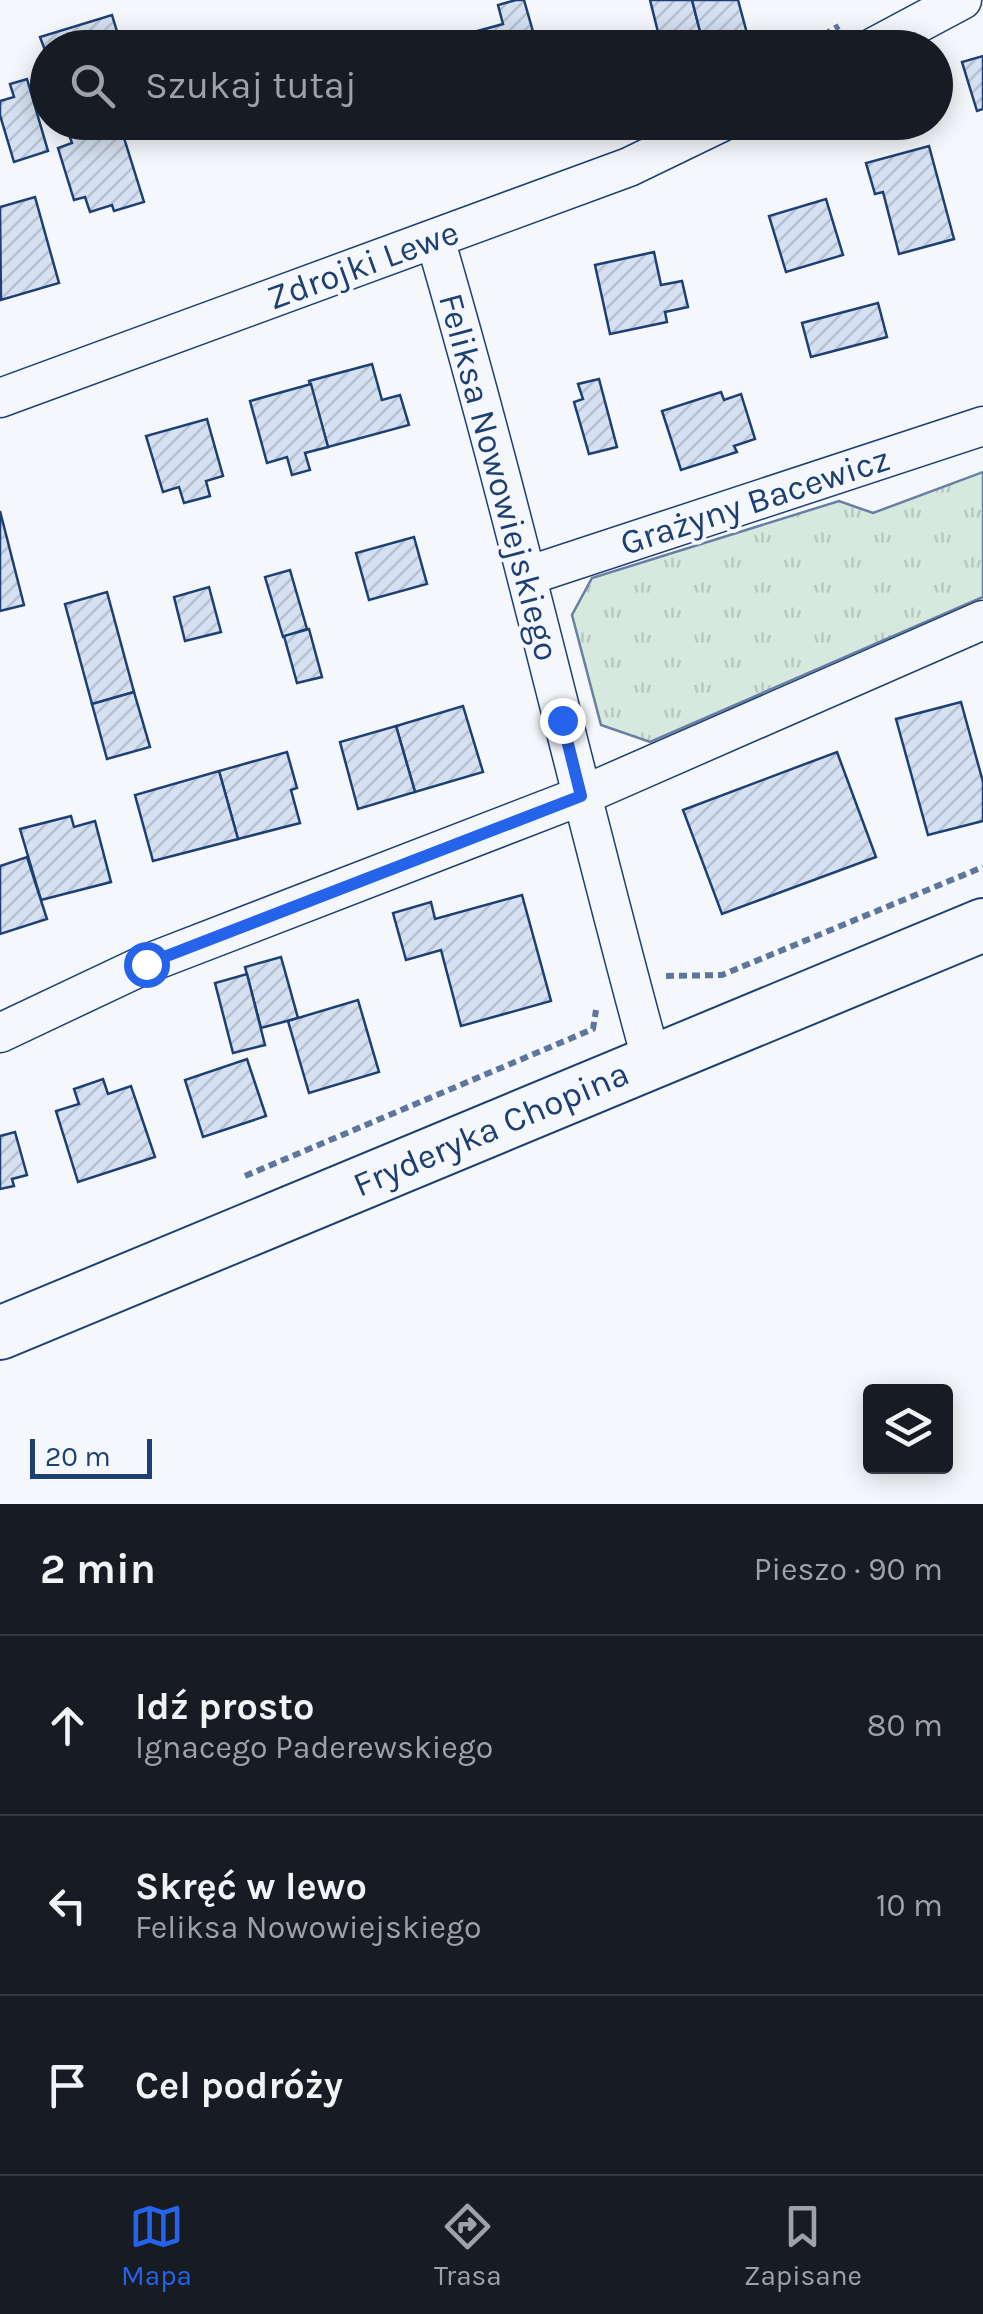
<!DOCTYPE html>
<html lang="pl">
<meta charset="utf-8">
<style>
body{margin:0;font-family:Karla,sans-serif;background:#242831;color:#f1f3f6}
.controls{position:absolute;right:30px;bottom:30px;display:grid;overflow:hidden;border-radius:10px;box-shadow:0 5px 25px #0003}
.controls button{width:90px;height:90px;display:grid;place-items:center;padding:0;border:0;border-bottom:2px solid #363941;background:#171b24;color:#f1f3f6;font:50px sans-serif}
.scale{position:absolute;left:30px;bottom:25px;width:122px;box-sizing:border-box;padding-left:10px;border:5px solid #1d3f73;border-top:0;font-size:28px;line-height:35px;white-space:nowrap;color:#1d3f73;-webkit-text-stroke:8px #f4f7fb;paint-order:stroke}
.stop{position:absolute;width:30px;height:30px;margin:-22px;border:8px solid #2563eb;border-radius:50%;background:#fff}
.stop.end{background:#2563eb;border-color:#fff;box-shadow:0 2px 10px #0008}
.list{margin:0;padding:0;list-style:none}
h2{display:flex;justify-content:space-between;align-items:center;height:130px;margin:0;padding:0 40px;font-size:42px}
h2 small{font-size:32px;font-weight:400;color:#9ea1a6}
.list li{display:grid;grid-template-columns:65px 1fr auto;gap:30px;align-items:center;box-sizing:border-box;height:180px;padding:0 40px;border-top:2px solid #363941}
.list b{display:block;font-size:38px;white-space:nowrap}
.list p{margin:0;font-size:32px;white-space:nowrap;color:#9ea1a6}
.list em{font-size:32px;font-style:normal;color:#9ea1a6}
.icon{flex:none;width:55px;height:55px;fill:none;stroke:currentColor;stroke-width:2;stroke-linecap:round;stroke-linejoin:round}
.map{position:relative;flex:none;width:983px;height:1504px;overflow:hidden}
.search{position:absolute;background:#171b24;box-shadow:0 5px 25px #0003;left:30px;right:30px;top:30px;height:110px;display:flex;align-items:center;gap:25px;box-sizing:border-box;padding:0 35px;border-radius:55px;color:#9ea1a6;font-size:38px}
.sheet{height:670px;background:#171b24}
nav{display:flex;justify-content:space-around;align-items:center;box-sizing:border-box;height:140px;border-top:2px solid #363941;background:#171b24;font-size:28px;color:#9ea1a6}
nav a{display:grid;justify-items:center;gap:5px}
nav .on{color:#2563eb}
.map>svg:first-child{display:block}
</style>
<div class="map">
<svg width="983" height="1504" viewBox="0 0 983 1504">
<defs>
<pattern id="grass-tufts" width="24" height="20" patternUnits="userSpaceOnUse" patternTransform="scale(2.5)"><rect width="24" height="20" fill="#d7e8df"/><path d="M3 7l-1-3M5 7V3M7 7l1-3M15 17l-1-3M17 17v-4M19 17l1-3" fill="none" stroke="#b8c8c3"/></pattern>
<pattern id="building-hatch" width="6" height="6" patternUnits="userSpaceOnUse" patternTransform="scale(2.5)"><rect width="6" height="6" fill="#d5e0f0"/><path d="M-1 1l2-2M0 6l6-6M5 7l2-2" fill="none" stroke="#b6c1d1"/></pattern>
</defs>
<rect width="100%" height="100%" fill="#f4f7fb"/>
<polygon fill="url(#grass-tufts)" stroke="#687fa3" stroke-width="2.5" points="983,472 983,597 650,742 601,725 572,615 592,578 839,501 873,513"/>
<g fill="url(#building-hatch)" stroke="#1d3f73" stroke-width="2.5">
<polygon points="516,0 524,0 536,42 545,40 547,48 447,48 445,40 503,24 498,5"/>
<polygon points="650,0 692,0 704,47 662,48"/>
<polygon points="692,0 738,0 748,37 704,47"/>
<polygon points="112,15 122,48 48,48 48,58 40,37"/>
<polygon points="983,56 983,109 977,111 962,62"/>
<polygon points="27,79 48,151 14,162 0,115 0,101 14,97 10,84"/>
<polygon points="98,122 119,122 144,202 114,211 112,205 90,212 85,197 74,200 58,148 72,143 68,132"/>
<polygon points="929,146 954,239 899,254 883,192 875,194 866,163"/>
<polygon points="35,197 59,283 1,300 0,207"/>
<polygon points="826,199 843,255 786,272 769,216"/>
<polygon points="654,252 661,285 682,281 688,307 665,312 667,322 610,334 595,265"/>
<polygon points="878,303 887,337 811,357 802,323"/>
<polygon points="372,364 382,400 400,395 409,425 328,447 309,381"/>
<polygon points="599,379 617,447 589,454 574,402 583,399 578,384"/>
<polygon points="311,384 328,447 305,453 310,470 292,475 287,457 267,463 250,401"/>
<polygon points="721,392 724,400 741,394 755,439 734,446 737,452 681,470 662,411"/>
<polygon points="207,419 223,476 206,481 210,496 184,503 179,487 163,492 146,436"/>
<polygon points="0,511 24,605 0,611"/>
<polygon points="414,537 427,584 369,600 356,553"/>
<polygon points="290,570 307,629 283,637 265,577"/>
<polygon points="209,587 221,632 185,641 174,597"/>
<polygon points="107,592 134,692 92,704 65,604"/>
<polygon points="309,629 322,677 297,683 284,636"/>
<polygon points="134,692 150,747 107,759 92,704"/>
<polygon points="961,702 983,782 983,821 928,835 896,719"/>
<polygon points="463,706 483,772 415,792 396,726"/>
<polygon points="396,726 415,792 358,809 340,742"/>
<polygon points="287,752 297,788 291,790 300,823 238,839 219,771"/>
<polygon points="837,752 876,857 722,914 683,810"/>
<polygon points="219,771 238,839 153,861 135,795"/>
<polygon points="71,816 74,827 95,821 111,882 41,900 20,829"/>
<polygon points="27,857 47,919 0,934 0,866"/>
<polygon points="522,895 551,1001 461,1026 441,950 406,960 393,913 431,902 435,919"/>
<polygon points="281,957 298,1018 261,1028 245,967"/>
<polygon points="247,974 265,1045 233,1053 215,983"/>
<polygon points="358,1000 379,1072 309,1093 288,1021"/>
<polygon points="247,1059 266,1116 203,1137 185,1080"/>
<polygon points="103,1079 108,1094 131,1086 155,1157 78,1182 56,1111 79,1104 74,1089"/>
<polygon points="15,1132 27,1175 12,1179 14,1186 0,1189 0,1136"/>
</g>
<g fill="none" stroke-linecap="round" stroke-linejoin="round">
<g stroke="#1d3f73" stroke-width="41">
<g id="street">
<polyline points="872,48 962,0"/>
<path d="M435,239c80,273 142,550 217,823"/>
<polyline points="0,398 629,167 722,122"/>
<polyline points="527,576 983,426"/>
<polyline points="0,1033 146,964 581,796 983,620"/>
</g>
</g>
<g stroke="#1d3f73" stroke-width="56">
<polyline id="secondary" points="0,1333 983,925"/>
</g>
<g stroke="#5e769c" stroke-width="6" stroke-dasharray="8 5" stroke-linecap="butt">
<polyline points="801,48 839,26"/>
<polyline points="666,976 722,975 983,867"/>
<polyline points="245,1176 593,1029 596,1010"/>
</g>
<use href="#street" stroke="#f4f7fb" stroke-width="38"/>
<use href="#secondary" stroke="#f4f7fb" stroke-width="52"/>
</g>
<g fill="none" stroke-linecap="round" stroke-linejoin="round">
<polyline stroke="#2563eb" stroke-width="12" points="146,964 581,796 562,720"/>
</g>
<g text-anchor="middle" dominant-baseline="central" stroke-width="8" stroke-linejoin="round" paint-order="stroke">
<g font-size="35" fill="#1d3f73" stroke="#f4f7fb">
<text transform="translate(363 265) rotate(-20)">Zdrojki Lewe</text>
<text transform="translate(499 477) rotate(75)">Feliksa Nowowiejskiego</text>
<text transform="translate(755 501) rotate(-18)">Grażyny Bacewicz</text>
<text transform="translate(491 1129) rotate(-23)">Fryderyka Chopina</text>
</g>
</g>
</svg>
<div class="controls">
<button><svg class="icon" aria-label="layers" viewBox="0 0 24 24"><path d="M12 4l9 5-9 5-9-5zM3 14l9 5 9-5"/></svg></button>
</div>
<div class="scale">20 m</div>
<div class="stop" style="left:146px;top:964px"></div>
<div class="stop end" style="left:562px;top:720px"></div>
<div class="search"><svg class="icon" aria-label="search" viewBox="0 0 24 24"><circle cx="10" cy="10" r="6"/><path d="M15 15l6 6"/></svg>Szukaj tutaj</div>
</div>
<section class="sheet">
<h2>2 min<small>Pieszo · 90 m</small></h2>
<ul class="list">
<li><svg class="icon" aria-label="ahead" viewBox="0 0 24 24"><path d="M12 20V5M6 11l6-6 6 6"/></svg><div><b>Idź prosto</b><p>Ignacego Paderewskiego</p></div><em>80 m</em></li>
<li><svg class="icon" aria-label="left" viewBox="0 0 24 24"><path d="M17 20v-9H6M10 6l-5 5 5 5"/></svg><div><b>Skręć w lewo</b><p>Feliksa Nowowiejskiego</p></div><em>10 m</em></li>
<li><svg class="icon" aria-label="arrive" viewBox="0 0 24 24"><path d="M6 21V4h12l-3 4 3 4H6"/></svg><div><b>Cel podróży</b></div></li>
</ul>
</section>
<nav>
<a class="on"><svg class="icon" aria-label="map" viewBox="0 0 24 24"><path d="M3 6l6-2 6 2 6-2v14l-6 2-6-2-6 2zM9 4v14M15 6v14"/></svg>Mapa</a>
<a><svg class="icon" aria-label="directions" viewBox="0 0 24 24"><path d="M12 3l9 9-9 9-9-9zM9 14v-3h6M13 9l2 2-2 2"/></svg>Trasa</a>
<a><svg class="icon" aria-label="saved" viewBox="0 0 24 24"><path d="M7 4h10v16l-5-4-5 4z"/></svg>Zapisane</a>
</nav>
